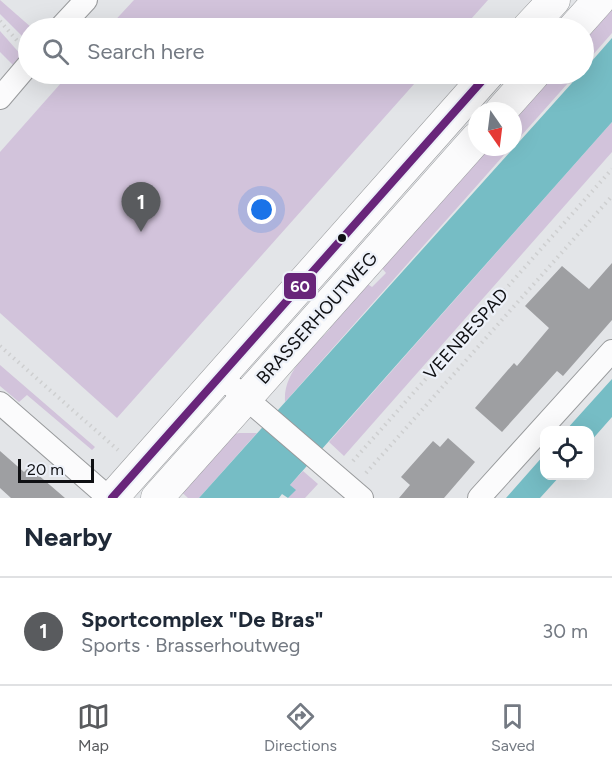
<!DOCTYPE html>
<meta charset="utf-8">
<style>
body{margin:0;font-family:Figtree,sans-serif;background:#f6f6f7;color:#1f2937}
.controls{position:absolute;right:18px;bottom:18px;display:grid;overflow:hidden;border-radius:12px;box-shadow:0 6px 24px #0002}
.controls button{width:54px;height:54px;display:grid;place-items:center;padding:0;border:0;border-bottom:2px solid #e0e1e3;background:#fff;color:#1f2937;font:30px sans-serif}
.compass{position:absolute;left:468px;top:102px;width:54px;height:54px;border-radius:50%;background:#fff;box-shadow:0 6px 24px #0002;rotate:166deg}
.scale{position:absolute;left:18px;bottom:15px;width:76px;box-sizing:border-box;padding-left:6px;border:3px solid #0f1013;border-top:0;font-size:16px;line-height:21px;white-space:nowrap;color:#0f1013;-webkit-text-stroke:4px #edf1f9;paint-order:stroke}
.you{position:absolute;left:262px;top:210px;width:21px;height:21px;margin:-15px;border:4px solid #fff;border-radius:50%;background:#1a73e8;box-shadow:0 0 0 9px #1a73e833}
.badge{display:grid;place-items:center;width:39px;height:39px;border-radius:50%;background:#595b5e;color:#fff;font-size:20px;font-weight:700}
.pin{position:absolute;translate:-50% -50px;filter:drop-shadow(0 2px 3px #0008)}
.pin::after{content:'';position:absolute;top:32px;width:21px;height:18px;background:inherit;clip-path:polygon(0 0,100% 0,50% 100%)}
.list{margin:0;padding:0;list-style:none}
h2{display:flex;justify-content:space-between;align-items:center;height:78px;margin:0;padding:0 24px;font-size:26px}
h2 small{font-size:20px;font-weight:400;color:#747a83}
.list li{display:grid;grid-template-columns:39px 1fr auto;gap:18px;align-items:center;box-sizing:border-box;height:108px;padding:0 24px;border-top:2px solid #e0e1e3}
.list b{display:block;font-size:22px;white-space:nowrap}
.list p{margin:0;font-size:20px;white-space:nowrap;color:#747a83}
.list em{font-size:20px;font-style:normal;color:#747a83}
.icon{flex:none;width:33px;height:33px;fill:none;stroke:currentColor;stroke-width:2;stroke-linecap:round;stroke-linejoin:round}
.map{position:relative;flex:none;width:612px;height:498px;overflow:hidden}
.search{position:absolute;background:#fff;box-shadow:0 6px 24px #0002;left:18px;right:18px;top:18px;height:66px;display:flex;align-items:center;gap:15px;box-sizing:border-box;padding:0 21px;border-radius:33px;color:#747a83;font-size:22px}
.sheet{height:186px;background:#fff}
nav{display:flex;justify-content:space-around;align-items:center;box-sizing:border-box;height:84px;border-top:2px solid #e0e1e3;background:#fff;font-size:16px;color:#747a83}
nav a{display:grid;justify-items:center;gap:3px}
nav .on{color:#595b5e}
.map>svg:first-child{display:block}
</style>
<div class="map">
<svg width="612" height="498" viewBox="0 0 612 498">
<rect width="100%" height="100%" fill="#e3e5e8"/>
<g fill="#d2c3db">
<polygon points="0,0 32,28 28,28 28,42 0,14"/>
<polygon points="134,0 488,0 463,28 108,28"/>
<polygon points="612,0 612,33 584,65 584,28"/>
<polygon points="0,31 22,56 13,65 0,52"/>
<polygon points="69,74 423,74 117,418 0,313 0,152"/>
<polygon points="543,74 576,74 513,145 513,111"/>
<polygon points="612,122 612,152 344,456 329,442"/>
<path d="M477,147h34l-226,255c-2,-31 26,-52 45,-73v-6l36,-40 6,4 14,-14 -6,-7z"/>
<polygon points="0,365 95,447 92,450 27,395 19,402 0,386"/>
<polygon points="239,433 257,433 199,498 188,498 176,487 220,438"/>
<polygon points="303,471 318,484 305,498 288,498 295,490 290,485"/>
</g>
<g fill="#76bdc5">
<polygon points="612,38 612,122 290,485 296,490 288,498 282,494 279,498 199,498 580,74 584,74 584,70"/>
<polygon points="612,379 612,417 590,442 590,430 566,430"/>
<polygon points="544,455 544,476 560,476 540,498 506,498"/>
</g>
<g fill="#9e9fa2">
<polygon points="612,263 612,320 563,376 557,371 502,432 475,408 514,363 517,366 549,328 525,306 562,266 589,289"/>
<polygon points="448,438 475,462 444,498 399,498 410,485 401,477 433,441 440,447"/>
<polygon points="0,451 24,472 29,467 65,498 11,498 0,488"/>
</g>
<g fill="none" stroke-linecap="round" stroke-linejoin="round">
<g stroke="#989a9c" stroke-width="24">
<g id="minor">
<polyline points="60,28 86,0"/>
<polyline points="0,98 28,65"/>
<polyline points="220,376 362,498"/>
<polyline points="0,403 109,498"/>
<polyline points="479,498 612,351"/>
</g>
</g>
<g stroke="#989a9c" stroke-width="33">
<g id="secondary">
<polyline points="528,28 554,0"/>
<polyline points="574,28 599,0"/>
<polyline points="501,111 534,74"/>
<polyline points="112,498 488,74"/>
<polyline points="157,498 477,138"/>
</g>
</g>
<g stroke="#cecfd0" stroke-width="4" stroke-dasharray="1.5 4.5" stroke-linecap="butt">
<polyline points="0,21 20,44"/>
<polyline points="0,346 118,450"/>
<polyline points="353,461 612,169"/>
<polyline points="366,473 612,196"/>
</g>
<use href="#minor" stroke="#fbfbfc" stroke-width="22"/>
<use href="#secondary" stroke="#fbfbfc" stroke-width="32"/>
<g stroke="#edf1f9" stroke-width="12">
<polyline id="bus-1" points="112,498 488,74"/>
</g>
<use href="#bus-1" stroke="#68257a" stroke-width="8"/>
</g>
<circle fill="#0f1013" stroke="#edf1f9" stroke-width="2" cx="342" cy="238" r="5"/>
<g text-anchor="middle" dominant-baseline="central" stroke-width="4.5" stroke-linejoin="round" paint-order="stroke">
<g font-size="18" fill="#0f1013" stroke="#edf1f9">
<text transform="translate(317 318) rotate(-48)">BRASSERHOUTWEG</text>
<text transform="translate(466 334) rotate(-48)">VEENBESPAD</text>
</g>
</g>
<rect stroke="#edf1f9" stroke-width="2" x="283" y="272" width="34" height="28" rx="6" fill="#68257a"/>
<g font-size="16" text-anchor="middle" font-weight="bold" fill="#fff">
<text x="300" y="292">60</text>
</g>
</svg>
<div class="controls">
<button><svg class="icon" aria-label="locate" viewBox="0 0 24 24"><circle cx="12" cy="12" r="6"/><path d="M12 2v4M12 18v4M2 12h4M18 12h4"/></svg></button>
</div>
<svg class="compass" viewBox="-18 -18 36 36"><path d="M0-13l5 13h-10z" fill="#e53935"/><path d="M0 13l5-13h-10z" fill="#747a83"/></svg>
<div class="scale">20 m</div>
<div class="you"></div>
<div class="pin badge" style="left:141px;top:232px">1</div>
<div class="search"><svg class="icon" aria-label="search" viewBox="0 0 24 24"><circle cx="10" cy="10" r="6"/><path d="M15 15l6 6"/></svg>Search here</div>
</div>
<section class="sheet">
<h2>Nearby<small></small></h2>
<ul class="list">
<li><span class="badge">1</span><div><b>Sportcomplex &quot;De Bras&quot;</b><p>Sports · Brasserhoutweg</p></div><em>30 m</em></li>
</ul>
</section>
<nav>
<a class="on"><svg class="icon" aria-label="map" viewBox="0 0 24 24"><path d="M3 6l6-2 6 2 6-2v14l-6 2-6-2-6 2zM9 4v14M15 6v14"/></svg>Map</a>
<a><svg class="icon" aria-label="directions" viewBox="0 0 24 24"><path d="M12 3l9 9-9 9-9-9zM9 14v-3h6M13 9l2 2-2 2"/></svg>Directions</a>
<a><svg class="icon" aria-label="saved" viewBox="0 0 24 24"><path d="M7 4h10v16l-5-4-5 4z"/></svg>Saved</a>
</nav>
